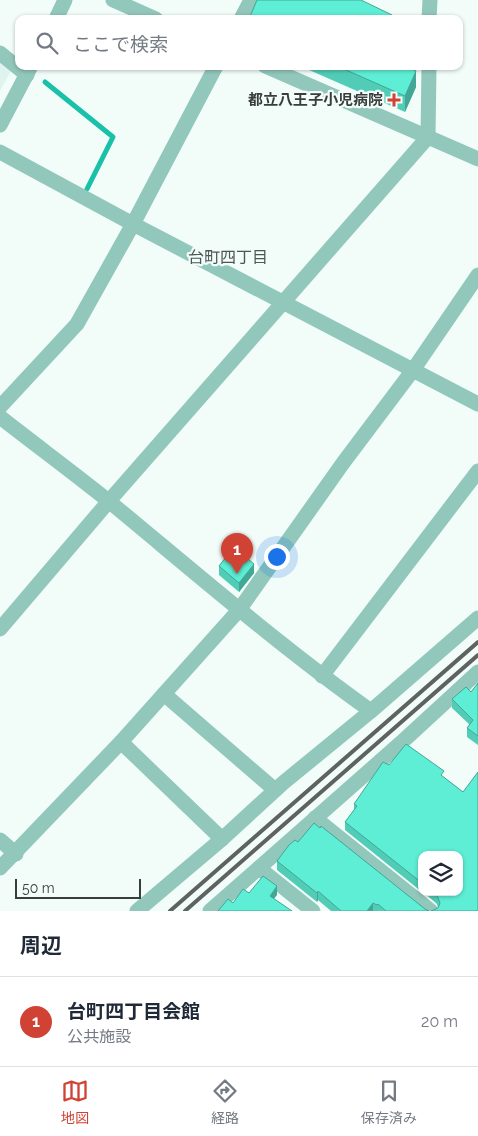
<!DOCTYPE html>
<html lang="ja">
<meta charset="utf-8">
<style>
body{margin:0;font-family:Raleway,"Noto Sans JP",sans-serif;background:#f2f2f3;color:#1f2937}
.controls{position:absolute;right:15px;bottom:15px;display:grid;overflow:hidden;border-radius:10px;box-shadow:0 1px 4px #0004}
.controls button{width:45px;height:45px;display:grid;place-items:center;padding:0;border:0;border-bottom:1px solid #e0e1e3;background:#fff;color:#1f2937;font:25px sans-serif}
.scale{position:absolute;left:15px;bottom:12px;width:126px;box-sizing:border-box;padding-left:5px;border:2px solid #393d3c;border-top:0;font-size:14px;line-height:18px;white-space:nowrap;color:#393d3c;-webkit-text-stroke:4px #f2fcf9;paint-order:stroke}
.you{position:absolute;left:276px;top:556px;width:18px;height:18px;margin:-12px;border:4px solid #fff;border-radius:50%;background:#1a73e8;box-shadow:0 0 0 8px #1a73e833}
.badge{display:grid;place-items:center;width:32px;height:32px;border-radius:50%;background:#d04334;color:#fff;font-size:16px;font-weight:700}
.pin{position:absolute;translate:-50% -41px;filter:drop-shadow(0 1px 2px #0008)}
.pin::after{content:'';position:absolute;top:26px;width:18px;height:15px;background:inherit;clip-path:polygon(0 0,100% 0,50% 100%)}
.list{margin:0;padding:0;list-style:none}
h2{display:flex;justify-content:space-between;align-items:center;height:65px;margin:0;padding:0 20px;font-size:21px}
h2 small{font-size:16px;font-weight:400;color:#747a83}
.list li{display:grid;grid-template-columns:32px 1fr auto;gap:15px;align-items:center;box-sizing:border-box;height:90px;padding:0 20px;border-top:1px solid #e0e1e3}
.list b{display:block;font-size:19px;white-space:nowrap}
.list p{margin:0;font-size:16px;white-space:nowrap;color:#747a83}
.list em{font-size:16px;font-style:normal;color:#747a83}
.icon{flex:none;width:28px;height:28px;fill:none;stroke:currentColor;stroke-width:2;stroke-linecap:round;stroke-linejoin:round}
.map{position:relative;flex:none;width:478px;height:911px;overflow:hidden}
.search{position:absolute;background:#fff;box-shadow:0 1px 4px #0004;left:15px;right:15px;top:15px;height:55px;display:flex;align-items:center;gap:12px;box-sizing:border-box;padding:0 18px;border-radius:10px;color:#747a83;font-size:19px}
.sheet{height:155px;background:#fff}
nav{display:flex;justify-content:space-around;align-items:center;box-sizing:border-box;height:70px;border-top:1px solid #e0e1e3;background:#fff;font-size:14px;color:#747a83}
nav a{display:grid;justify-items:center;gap:2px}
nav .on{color:#d04334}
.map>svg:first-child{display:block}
</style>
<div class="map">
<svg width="478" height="911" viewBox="0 0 478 911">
<rect width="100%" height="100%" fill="#f2fcf9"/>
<polygon fill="#e0f4ef" points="0,53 14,65 0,91"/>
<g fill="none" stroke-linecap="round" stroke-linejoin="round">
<polyline stroke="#19c1a9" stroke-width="5" points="45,82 113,137 87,189"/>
<g stroke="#92c7bb" stroke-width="15">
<polyline points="113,0 156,19"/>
<polyline points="56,19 65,0"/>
<polyline points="241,19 251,0"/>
<polyline points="429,19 430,0"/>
<polyline points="0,53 27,75"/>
<polyline points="265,66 478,159"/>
<polyline points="0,125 31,66"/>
<polyline points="0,152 133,224 478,404"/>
<polyline points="0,407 77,324 133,224 216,66"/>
<path d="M0,417c37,29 75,57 111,86 86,71 170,144 260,208"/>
<polyline points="0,629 109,501 428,137 429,66"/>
<polyline points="322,676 478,471"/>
<polyline points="164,694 275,790"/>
<polyline points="121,742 222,839"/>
<polyline points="315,818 431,911"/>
<polyline points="0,840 16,854"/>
<polyline points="0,868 121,742 239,610 343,463 413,370 478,275"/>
<polyline points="259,868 313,911"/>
<polyline points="137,911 222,839 283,783 371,711 478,618"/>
<polyline points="210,911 403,741 478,672"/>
</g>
<g stroke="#5e6362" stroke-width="4">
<polyline points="170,911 478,642"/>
<polyline points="185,911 478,655"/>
</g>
</g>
<g fill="#51cdb7">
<polygon points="300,66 406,66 416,87 405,112"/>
<polygon points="219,566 254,573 239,592 219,575"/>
<polygon points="478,683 478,745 467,737 467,728 470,725 452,708 452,699 471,692"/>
<polygon points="389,765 444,778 463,792 478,911 438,908 437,904 423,892 459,892 422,855 422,892 345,830 345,822 354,810 354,804"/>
<polygon points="298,842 425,909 429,911 331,911 318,900 317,902 277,870 277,861"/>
</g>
<g fill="#42a795">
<polygon points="416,71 416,87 405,112 405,96"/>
<polygon points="254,564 254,573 239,592 239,583"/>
<polygon points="277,886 277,895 270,904 270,896"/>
<polygon points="318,891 318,900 317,902 317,893"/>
<polygon points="373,903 373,911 367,911"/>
</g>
<g fill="#5eeed5" stroke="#42a795">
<polygon points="257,0 361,0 392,15 391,19 249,19"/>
<polygon points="337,66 406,66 416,71 405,96"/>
<polygon points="234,547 254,564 239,583 219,566"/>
<polygon points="478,683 478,736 467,728 473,720 452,699 466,687 471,692"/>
<polygon points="406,744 444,771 441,775 463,792 478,772 478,911 431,911 438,908 440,903 437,895 434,892 459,892 459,855 422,855 422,883 345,822 357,806 354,804 383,762 389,765"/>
<polygon points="314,823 320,828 321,826 425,909 429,911 386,911 378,904 377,905 373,903 367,911 341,911 318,891 317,893 277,861 289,845 295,840 298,842"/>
<polygon points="263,876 277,886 270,896 292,911 218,911 228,899 233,903 243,889 249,893"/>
</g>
<path fill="#d04334" stroke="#f2fcf9" stroke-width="2" d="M391.5 92.5h5v5h5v5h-5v5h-5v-5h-5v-5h5z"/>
<g text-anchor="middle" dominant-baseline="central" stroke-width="4.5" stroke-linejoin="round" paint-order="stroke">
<g font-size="15" font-weight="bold" fill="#393d3c" stroke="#f2fcf9" text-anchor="end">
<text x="383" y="100">都立八王子小児病院</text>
</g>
<g font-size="16" fill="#4e5654" stroke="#f2fcf9">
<text x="228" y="257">台町四丁目</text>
</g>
</g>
</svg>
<div class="controls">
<button><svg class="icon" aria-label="layers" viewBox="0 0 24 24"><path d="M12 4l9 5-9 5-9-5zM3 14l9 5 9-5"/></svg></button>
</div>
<div class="scale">50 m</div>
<div class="you"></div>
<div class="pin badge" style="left:237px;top:574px">1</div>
<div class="search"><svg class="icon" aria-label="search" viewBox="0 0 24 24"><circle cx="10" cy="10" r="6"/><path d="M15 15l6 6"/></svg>ここで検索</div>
</div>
<section class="sheet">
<h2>周辺<small></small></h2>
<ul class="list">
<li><span class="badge">1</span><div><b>台町四丁目会館</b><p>公共施設</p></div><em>20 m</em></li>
</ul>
</section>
<nav>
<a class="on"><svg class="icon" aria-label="map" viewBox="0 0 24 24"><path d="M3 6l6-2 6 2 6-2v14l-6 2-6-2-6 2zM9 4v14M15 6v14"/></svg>地図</a>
<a><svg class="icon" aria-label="directions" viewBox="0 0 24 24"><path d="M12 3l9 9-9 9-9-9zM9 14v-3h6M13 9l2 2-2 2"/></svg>経路</a>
<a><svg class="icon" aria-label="saved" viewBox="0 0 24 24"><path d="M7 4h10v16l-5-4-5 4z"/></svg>保存済み</a>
</nav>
